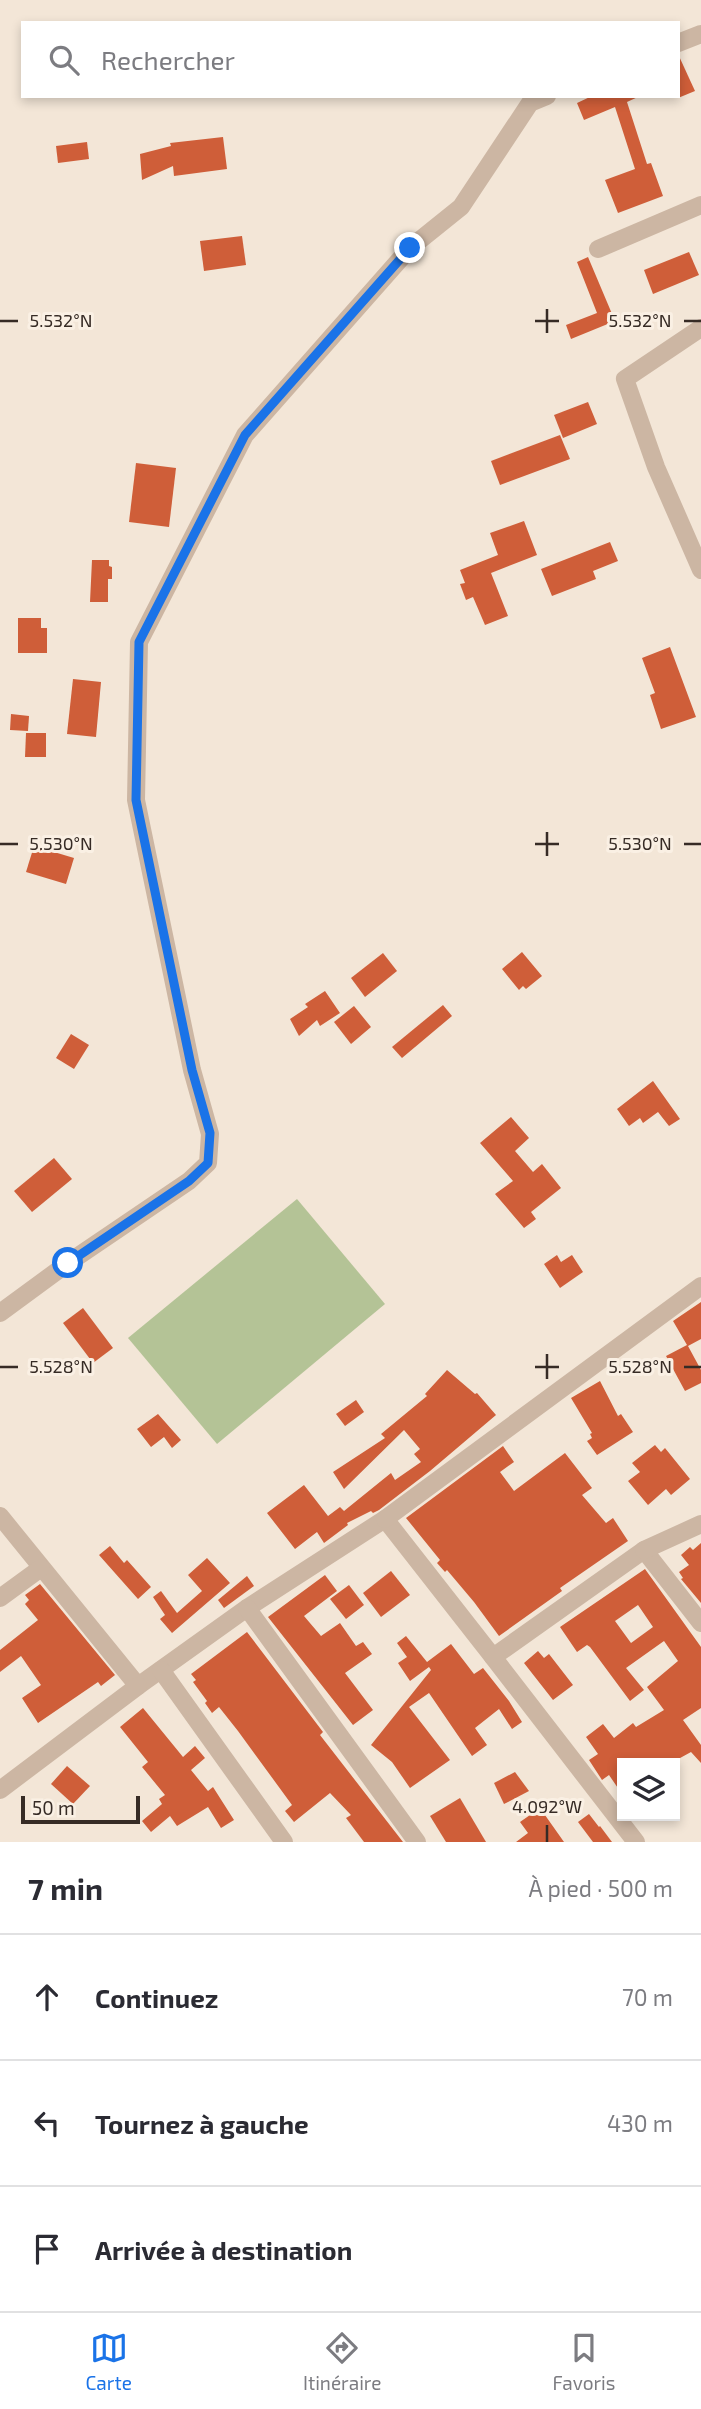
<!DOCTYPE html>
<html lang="fr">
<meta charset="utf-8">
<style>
body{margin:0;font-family:"Exo 2",sans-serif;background:#f7f7f7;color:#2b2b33}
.controls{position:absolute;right:21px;bottom:21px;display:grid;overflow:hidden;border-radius:0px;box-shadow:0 4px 10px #0003}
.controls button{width:63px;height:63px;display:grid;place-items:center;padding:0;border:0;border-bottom:2px solid #e1e1e2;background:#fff;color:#2b2b33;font:35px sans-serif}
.scale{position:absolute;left:21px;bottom:18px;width:119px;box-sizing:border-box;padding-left:7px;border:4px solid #362b25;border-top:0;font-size:19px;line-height:24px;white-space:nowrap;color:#362b25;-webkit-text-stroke:5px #faf0e4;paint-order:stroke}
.stop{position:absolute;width:21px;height:21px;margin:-16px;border:5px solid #1a73e8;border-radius:50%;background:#fff}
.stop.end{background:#1a73e8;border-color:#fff;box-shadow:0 2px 7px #0008}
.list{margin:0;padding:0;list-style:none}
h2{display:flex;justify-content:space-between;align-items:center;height:91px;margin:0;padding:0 28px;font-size:30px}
h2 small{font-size:23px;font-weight:400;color:#7c7c81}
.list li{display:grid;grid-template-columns:46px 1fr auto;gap:21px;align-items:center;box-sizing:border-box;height:126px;padding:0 28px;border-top:2px solid #e1e1e2}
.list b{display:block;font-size:26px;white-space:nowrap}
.list em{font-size:23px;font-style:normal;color:#7c7c81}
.icon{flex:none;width:38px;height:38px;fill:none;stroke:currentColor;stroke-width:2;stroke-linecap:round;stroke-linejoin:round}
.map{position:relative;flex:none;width:701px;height:1842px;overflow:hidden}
.search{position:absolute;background:#fff;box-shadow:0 4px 10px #0003;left:21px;right:21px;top:21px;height:77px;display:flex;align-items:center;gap:18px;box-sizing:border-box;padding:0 24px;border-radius:0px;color:#7c7c81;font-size:26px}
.sheet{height:469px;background:#fff}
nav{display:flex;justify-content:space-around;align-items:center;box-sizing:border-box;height:98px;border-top:2px solid #e1e1e2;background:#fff;font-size:19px;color:#7c7c81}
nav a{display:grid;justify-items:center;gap:4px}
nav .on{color:#1a73e8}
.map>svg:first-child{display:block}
</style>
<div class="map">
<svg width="701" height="1842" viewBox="0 0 701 1842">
<rect width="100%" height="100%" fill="#f3e6d7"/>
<polygon fill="#b4c396" points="297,1199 385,1304 217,1444 128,1338"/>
<g fill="#cf5e39" fill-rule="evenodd">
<polygon points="678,54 695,91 678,98"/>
<polygon points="592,96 640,96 627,102 647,164 651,163 663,196 618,213 605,180 635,169 615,107 584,120 577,103"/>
<polygon points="223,137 227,169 174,176 173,166 142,180 140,154 171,146 170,143"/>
<polygon points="87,142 89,159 58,163 56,146"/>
<polygon points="242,236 246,265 204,271 200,241"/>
<polygon points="689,252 699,275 653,294 644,270"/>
<polygon points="588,257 615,321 571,339 566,325 597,313 577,262"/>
<polygon points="588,402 597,424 563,438 554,415"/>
<polygon points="560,435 570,459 500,485 491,461"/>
<polygon points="136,463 176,468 169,527 129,522"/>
<polygon points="524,521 537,555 491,573 508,616 485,625 473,597 466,600 460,584 465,583 460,570 498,555 490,533"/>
<polygon points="610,542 618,561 593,571 596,579 552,596 541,569"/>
<polygon points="92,560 109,560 109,566 112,567 112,579 108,579 108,602 90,602"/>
<polygon points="18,618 41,618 41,628 47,628 47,653 18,653"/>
<polygon points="670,647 696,717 661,729 650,695 655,693 642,658"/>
<polygon points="73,679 101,682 96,737 67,734"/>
<polygon points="11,714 29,716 28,731 10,730"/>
<polygon points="26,733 46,733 46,757 25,757"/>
<polygon points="34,846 74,858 66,884 26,872"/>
<polygon points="522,952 542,976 526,989 523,986 519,990 502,969"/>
<polygon points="383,953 397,971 365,997 351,978"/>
<polygon points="325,991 340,1013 320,1026 317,1020 299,1036 290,1019 308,1007 305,1004"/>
<polygon points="443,1005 452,1016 402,1058 392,1047"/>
<polygon points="354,1006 371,1027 351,1044 334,1022"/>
<polygon points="71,1034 89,1045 74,1069 56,1058"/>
<polygon points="653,1081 680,1119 669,1126 658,1112 643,1123 640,1118 629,1126 617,1109"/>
<polygon points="511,1117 529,1138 515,1151 533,1172 542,1164 561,1188 531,1212 536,1219 524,1228 495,1194 513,1181 480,1143"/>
<polygon points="54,1158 72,1179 32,1212 14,1191"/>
<polygon points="557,1255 561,1262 572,1255 583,1272 560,1288 544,1264"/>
<polygon points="701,1302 701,1339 688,1346 701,1370 701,1383 685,1391 666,1356 687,1345 673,1321"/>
<polygon points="83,1308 113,1348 93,1363 63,1323"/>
<polygon points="447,1370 475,1394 477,1393 496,1415 430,1471 379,1510 373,1513 371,1511 347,1523 348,1525 324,1543 317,1532 295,1549 267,1513 304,1485 328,1516 340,1507 344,1511 391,1473 395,1480 421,1462 414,1454 420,1449 404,1430 344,1489 333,1472 385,1438 381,1434 427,1396 425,1394"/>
<polygon points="600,1381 618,1416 621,1414 633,1432 597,1455 587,1441 592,1438 590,1434 592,1433 571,1398"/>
<polygon points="356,1400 364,1412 345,1426 336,1414"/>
<polygon points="158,1414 181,1440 172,1448 164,1437 151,1447 137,1429"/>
<polygon points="655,1445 661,1452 665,1448 690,1479 671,1495 666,1489 648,1505 628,1481 640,1472 632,1463"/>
<polygon points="503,1446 514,1462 500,1472 514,1491 565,1453 592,1488 582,1495 606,1523 613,1518 628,1541 560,1588 562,1591 499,1636 474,1602 447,1570 445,1572 437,1563 440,1560 406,1518"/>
<polygon points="701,1543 701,1603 681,1579 683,1578 679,1572 689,1565 681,1555 690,1547 693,1550"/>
<polygon points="110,1546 124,1563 127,1560 151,1587 138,1599 99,1555"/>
<polygon points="207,1558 230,1583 172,1633 160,1619 165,1615 153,1597 161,1591 177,1613 202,1591 188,1575"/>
<path d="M645,1569l56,78v61l-18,12 18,25v18l-10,-11 -20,11h-49v31l-13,-19 -7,5 -13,-20 9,-6 -12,-17 17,-13 11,14 19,-15 3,4 28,-17 -17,-23 31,-26 -14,-20 -38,27 18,22 -14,11 -40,-54 -3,-2 -10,7 -17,-25zM638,1605l15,22 -22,16 -16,-22z"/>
<polygon points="391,1571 410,1595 381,1617 363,1593"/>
<polygon points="325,1575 337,1591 304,1616 321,1636 340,1623 356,1646 363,1642 372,1654 345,1673 373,1710 353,1725 268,1617"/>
<polygon points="247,1576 254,1586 224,1608 218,1600"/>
<polygon points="40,1584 115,1675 101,1686 98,1682 38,1723 22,1698 41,1685 21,1656 0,1672 0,1650 38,1620 25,1604 29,1600 25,1595"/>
<polygon points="349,1585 364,1605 346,1619 330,1599"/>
<polygon points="247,1632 323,1732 320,1735 403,1842 364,1842 346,1818 351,1815 330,1793 294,1822 285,1811 292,1805 238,1731 219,1707 212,1713 205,1703 207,1701 193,1682 196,1680 191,1674"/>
<polygon points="406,1636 427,1662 451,1644 474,1674 483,1668 509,1701 522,1722 512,1729 499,1709 475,1728 487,1745 472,1756 429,1693 409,1707 450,1760 410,1788 392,1762 371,1745 431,1670 429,1667 410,1681 398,1663 407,1657 397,1643"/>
<polygon points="538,1651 544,1658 549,1654 573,1685 553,1700 524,1663"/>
<polygon points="143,1708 183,1757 195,1746 205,1758 191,1770 208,1791 213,1787 234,1820 221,1828 208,1807 177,1826 170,1816 151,1832 142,1821 162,1804 159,1799 165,1795 142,1767 148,1762 120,1727"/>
<polygon points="67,1766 90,1786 73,1804 51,1784"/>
<polygon points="515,1772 529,1791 504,1804 494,1783"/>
<polygon points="460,1798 486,1842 446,1842 430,1816"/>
<polygon points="540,1808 564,1842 516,1842 528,1833 520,1822"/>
<polygon points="589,1814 599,1827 600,1826 612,1842 593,1842 578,1822"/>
</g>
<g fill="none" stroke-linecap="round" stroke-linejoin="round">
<g stroke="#ccb6a3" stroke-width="18">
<polyline points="678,43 701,34"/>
<polyline points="598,249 701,205"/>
<polyline points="701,328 625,379 656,467 701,570"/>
<polyline points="0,1313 68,1263 189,1181 208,1163 210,1134 192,1070 136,800 139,642 245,435 410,248 461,207 530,103 547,96"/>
<polyline points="0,1516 138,1686 247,1608 385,1519 493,1657 644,1550 701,1623"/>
<polyline points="385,1519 701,1286"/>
<polyline points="644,1550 701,1524"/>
<polyline points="0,1598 41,1568"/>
<polyline points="247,1608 417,1842"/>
<polyline points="493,1657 636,1842"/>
<polyline points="161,1670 284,1842"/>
<polyline points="0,1790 138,1686"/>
</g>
</g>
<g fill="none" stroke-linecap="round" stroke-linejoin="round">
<polyline stroke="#1a73e8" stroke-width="9" points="68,1263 189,1181 208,1163 210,1133 192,1070 136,800 139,642 245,435 410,248"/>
</g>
<path fill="none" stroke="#362b25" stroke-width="2.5" d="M547,309v24M0,321h18M535,321h24M684,321h17M547,832v24M0,844h18M535,844h24M684,844h17M547,1354v25M0,1367h18M535,1367h24M684,1367h17M547,1825v17"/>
<g font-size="18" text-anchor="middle" fill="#362b25" stroke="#faf0e4" stroke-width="6" stroke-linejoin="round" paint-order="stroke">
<text x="61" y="327">5.532°N</text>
<text x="640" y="327">5.532°N</text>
<text x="61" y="850">5.530°N</text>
<text x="640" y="850">5.530°N</text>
<text x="61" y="1373">5.528°N</text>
<text x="640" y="1373">5.528°N</text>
<text x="547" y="1813">4.092°W</text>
</g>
</svg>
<div class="controls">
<button><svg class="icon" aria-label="layers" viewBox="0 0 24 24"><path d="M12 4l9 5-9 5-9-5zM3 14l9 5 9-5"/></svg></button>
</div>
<div class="scale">50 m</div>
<div class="stop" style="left:68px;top:1263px"></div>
<div class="stop end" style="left:410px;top:248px"></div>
<div class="search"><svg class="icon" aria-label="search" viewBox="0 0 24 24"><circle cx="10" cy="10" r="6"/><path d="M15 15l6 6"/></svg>Rechercher</div>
</div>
<section class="sheet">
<h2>7 min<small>À pied · 500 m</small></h2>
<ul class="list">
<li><svg class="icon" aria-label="ahead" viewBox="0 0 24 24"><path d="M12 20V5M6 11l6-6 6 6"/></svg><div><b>Continuez</b></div><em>70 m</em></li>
<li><svg class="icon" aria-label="left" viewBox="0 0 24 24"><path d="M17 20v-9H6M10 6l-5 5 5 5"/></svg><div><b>Tournez à gauche</b></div><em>430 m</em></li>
<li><svg class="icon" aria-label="arrive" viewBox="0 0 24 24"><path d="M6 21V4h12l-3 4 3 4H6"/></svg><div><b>Arrivée à destination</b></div></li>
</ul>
</section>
<nav>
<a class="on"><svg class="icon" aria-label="map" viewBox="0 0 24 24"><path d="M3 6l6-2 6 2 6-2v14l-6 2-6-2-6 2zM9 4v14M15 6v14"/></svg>Carte</a>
<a><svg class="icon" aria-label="directions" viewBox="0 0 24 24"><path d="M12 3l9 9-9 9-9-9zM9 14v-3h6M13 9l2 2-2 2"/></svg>Itinéraire</a>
<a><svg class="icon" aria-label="saved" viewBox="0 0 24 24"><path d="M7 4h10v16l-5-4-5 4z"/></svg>Favoris</a>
</nav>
